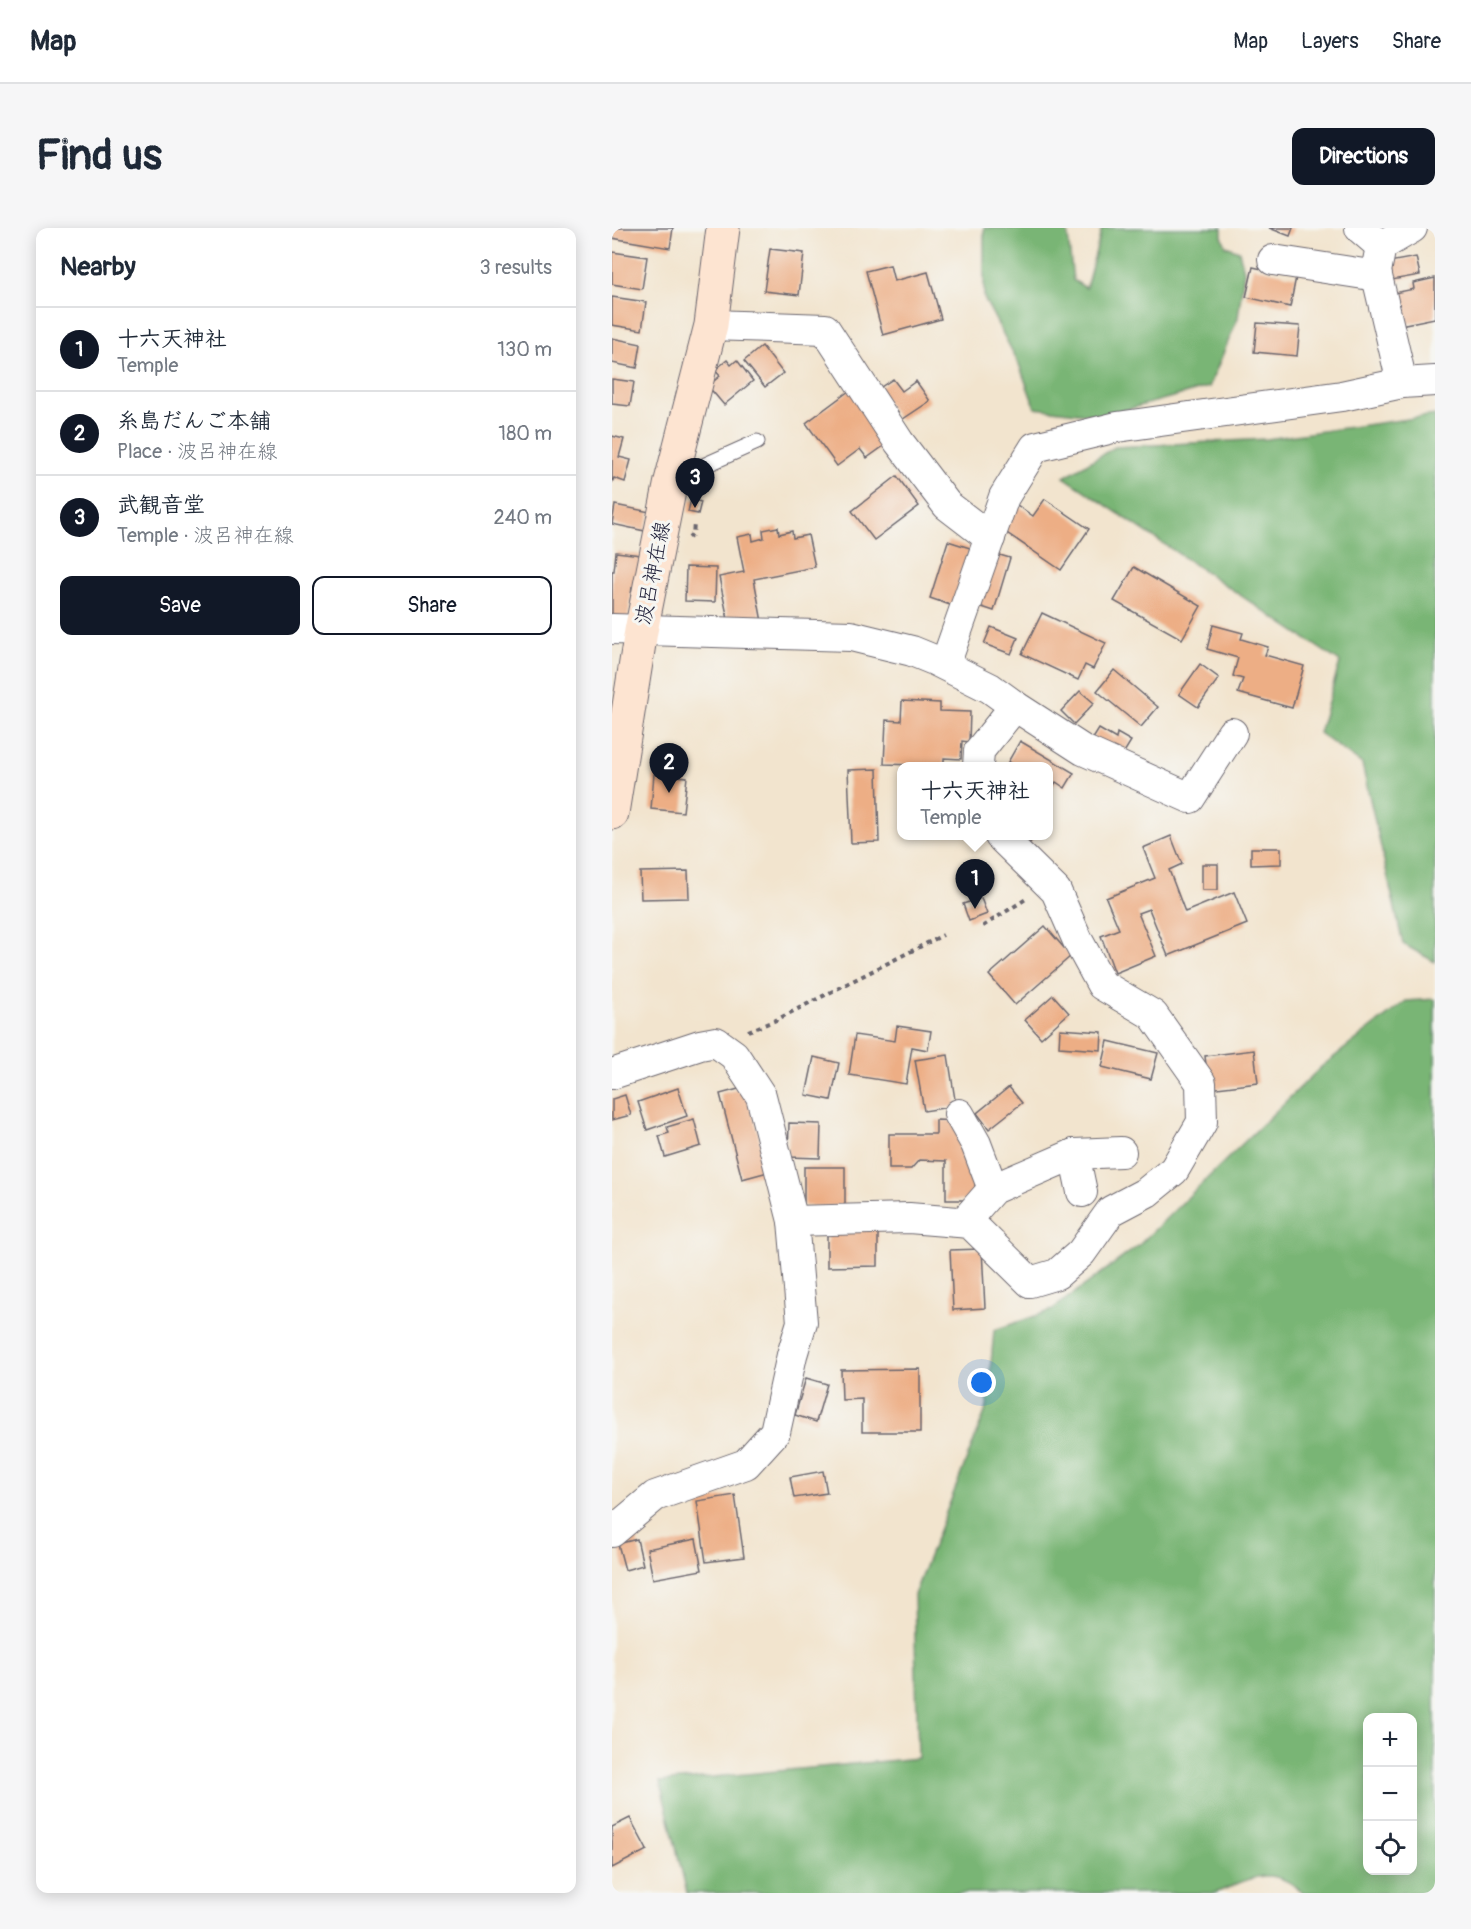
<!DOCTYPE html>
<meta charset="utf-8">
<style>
body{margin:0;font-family:Pangolin,"Klee One",sans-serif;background:#f6f6f7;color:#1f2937}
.controls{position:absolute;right:18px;bottom:18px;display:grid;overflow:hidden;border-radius:12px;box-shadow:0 3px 15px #0003}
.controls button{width:54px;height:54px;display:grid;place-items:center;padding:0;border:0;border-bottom:2px solid #e0e1e3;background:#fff;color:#1f2937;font:30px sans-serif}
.you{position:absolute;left:370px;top:1155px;width:21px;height:21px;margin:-15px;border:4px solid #fff;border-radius:50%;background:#1a73e8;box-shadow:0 0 0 9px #1a73e833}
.badge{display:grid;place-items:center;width:39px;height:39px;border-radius:50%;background:#111827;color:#fff;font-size:20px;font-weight:700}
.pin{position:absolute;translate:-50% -50px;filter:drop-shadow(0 2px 3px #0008)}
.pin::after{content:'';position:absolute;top:32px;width:21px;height:18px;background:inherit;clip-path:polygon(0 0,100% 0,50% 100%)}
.popup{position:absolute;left:285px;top:534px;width:156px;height:78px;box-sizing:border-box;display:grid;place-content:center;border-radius:12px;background:#fff;filter:drop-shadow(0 2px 4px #0005);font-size:20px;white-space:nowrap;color:#747a83}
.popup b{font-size:22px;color:#1f2937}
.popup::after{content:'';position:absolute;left:50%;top:100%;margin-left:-12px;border:12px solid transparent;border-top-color:#fff}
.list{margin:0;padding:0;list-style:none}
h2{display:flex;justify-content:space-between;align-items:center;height:78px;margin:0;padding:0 24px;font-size:26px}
h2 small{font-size:20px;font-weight:400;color:#747a83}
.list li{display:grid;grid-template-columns:39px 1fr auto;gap:18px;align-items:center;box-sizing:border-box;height:84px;padding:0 24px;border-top:2px solid #e0e1e3}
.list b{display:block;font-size:22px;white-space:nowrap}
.list p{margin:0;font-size:20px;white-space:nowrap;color:#747a83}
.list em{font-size:20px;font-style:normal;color:#747a83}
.actions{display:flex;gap:12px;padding:18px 24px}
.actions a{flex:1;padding:14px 0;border:2px solid #111827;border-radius:12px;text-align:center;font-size:21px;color:#111827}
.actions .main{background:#111827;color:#fff}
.icon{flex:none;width:33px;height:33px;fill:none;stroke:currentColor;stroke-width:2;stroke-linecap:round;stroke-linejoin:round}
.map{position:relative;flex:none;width:823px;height:1665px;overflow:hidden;border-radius:12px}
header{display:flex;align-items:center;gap:36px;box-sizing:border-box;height:84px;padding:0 30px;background:#fff;border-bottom:2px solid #e0e1e3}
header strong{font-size:28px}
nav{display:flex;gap:33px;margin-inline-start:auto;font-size:21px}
.intro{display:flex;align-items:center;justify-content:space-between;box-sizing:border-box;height:144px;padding:0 36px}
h1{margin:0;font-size:42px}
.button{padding:15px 27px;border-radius:12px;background:#111827;color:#fff;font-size:21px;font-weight:700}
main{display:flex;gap:36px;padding:0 36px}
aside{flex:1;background:#fff;border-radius:12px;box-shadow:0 3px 15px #0003}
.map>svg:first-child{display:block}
</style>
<header>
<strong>Map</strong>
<nav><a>Map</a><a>Layers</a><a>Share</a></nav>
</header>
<div class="intro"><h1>Find us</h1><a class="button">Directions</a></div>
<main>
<aside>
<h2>Nearby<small>3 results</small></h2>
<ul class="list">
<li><span class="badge">1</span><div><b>十六天神社</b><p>Temple</p></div><em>130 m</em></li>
<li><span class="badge">2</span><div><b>糸島だんご本舗</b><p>Place · 波呂神在線</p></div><em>180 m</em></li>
<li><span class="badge">3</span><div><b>武観音堂</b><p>Temple · 波呂神在線</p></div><em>240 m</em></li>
</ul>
<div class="actions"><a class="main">Save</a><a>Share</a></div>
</aside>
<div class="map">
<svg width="823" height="1665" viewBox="0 0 823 1665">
<rect width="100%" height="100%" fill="#f6f6f2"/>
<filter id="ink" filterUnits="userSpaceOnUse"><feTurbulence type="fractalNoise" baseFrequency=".0167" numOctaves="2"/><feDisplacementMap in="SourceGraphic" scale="12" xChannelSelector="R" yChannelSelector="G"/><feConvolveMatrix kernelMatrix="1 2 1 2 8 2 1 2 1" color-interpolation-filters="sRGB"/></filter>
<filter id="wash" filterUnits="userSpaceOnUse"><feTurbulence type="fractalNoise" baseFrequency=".008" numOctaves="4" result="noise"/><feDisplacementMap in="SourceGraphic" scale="24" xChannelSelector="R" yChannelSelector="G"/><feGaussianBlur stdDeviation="1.35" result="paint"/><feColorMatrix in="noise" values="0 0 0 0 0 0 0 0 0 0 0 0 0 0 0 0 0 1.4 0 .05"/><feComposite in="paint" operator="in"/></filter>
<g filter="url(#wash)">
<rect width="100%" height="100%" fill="#f2e4ce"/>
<g fill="#79b574" stroke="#4e6c58" stroke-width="1.5" fill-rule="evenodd">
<polygon points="372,0 455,0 461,52 474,60 490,0 610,0 610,8 614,18 627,23 632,43 626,90 597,159 491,188 423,180 407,136 372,70"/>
<polygon points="823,187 823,734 791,716 750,536 707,505 728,434 452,249 503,219 655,211"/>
<path d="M823,771v894h-131c-34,-30 -53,-14 -89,0h-528l-27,-111 258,-24 -4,-163 73,-188 7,-77 56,-19 88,-65 183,-179 85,-66zM756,1490h44v152h-44z"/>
</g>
<g id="blocks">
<g fill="#edae85">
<polygon points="0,0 61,0 58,20 0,10"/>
<polygon points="657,0 681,0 678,8"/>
<polygon points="158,21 192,25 187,67 152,63"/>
<polygon points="0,24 35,29 30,61 0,56"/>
<polygon points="804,29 808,47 780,52 777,34"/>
<polygon points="278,37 282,53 316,44 329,91 271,107 254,43"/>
<polygon points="641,39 684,49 678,79 634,69"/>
<polygon points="823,50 823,90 788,97 782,65 802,61 801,55"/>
<polygon points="0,69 34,74 30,102 0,97"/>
<polygon points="645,95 688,98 685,128 642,124"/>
<polygon points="0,110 29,116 25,140 0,135"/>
<polygon points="150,118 171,145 153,159 132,133"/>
<polygon points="115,132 119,137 125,132 141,153 112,177 96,158 108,148 103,142"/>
<polygon points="0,151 22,154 18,178 0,176"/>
<polygon points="281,151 290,163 304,153 318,173 288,193 266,161"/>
<polygon points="241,160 280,212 255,230 248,221 225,238 194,195"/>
<polygon points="0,208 12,211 7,229 19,232 13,254 2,250 0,255"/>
<polygon points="285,248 307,278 262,312 240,283"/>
<polygon points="79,271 89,274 86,286 76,284"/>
<polygon points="433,271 477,301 449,342 389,301 405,277 421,288"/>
<polygon points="3,277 38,284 33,303 0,296"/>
<polygon points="166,299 167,306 180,303 181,310 196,307 203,339 142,351 150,394 118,401 107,349 132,344 125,309 140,306 141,313 152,310 151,302"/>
<polygon points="336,313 358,320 341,378 318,370"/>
<polygon points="4,324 29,327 27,359 20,359 16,391 0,389 0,343 2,343"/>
<polygon points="381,325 398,330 382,383 364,377"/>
<polygon points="74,339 104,340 103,374 73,373"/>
<polygon points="522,339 589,378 570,411 502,373"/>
<polygon points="430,385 494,415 481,441 473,437 466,452 410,426"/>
<polygon points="601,397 631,405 629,411 656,419 653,427 692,438 680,480 626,465 631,451 621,448 626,430 595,421"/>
<polygon points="379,399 406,410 399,426 372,416"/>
<polygon points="588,436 607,450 586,479 567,466"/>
<polygon points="502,442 546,479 529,499 485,463"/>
<polygon points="468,463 482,475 462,496 449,483"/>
<polygon points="290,473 328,475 328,483 358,484 357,514 350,513 349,531 332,530 332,538 272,536 274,492 289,493"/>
<polygon points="487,501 504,511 505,505 519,513 508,531 479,514"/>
<polygon points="408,513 462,545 453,560 444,554 440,560 436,558 436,538 404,538 396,534"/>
<polygon points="265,541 267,614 239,615 236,542"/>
<polygon points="42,546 75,549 71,584 39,581"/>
<polygon points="399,608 424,608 413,620"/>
<polygon points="559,608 570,636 557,642 573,684 622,664 635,696 556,728 537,681 526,685 544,728 503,745 489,708 507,701 494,670 543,650 531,620"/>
<polygon points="639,620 669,620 669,636 639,637"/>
<rect x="590" y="636" width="16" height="26"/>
<polygon points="76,643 77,670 29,671 28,644"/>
<polygon points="369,670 375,686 357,693 351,676"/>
<polygon points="433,698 459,728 403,777 377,747"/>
<polygon points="441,767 457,785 429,810 413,792"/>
<polygon points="285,798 319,803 316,822 300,819 294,856 237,847 243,807 283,813"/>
<polygon points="448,801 490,804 489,822 447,819"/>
<polygon points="496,813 546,825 539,851 490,839"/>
<polygon points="642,822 646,855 597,861 593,828"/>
<polygon points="336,827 344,878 312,883 303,832"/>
<polygon points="202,829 227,835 219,872 194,867"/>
<polygon points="134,859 156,944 130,951 108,866"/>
<polygon points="397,859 410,875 377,901 365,885"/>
<polygon points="66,860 75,888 35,902 26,874"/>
<polygon points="13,867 19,887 0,892 0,871"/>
<polygon points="82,891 89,918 53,929 47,908 57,905 55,899"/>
<polygon points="324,892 345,893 363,930 363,972 334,972 334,933 307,932 299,941 277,941 277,906 324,906"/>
<polygon points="177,895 209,896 208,930 176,929"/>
<rect x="192" y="939" width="41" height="39"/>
<polygon points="215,1001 266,1001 266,1038 215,1039"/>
<polygon points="370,1021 373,1080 341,1082 338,1022"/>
<polygon points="308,1141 308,1204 250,1204 250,1171 230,1172 229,1142"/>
<polygon points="194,1150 215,1156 204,1194 183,1187"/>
<polygon points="211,1243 215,1265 182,1270 178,1249"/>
<polygon points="123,1267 132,1329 94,1334 85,1273"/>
<polygon points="25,1311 31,1337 13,1342 6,1316"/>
<polygon points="84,1311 90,1342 41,1351 35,1321"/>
<polygon points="18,1590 35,1622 0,1640 0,1599"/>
</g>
</g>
</g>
<g filter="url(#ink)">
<use href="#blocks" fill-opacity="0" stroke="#6b666e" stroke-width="1.5"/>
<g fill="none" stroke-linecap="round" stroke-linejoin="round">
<g stroke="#6b666e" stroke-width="17">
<polyline id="lane" points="62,251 145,214"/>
</g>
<g stroke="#6b666e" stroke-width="32">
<g id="street">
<polyline points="748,0 769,18"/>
<polyline points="661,32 765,48"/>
<polyline points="99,97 213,101 287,214 335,277 378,310"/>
<polyline points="790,155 764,44 769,18 800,0"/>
<polyline points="0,401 239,408 300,423 322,432 378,460 403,478 367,523 366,538"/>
<polyline points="333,437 392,269 423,219 505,199 730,168 790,155 823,153"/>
<polyline points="403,478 471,522 578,570 620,505"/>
<polyline points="0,846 88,817 104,814 122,827 149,868 181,993 190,1094 180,1127 163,1204 134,1236 43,1268 0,1304"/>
<polyline points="347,886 364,916 381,961"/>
<polyline points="462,926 470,964"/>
<polyline points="181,993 297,990 358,995 418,1054 445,1046 469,1025 499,983 535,964 562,942 590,894 589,855 541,787 490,757 466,713 444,663 388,608"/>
<polyline points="352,994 381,961 462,926 509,924"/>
</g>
</g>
<g stroke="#6b666e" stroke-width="35">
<polyline id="secondary" points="0,585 29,403 59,253 99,97 111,0"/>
</g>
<g stroke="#6b666e" stroke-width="4" stroke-dasharray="4.5 4.5" stroke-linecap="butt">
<polyline points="77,310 81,306 82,296"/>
<polyline points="371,698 414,671"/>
<polyline points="136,803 162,793 331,707"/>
</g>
<use href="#lane" stroke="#fff" stroke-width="15"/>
<use href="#street" stroke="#fff" stroke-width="30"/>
<use href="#secondary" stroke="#fde4d1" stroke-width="33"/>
</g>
</g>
<g text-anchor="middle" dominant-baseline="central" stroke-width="6" stroke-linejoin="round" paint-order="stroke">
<g font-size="21" fill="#22223b" stroke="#f6f6f2">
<text transform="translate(41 345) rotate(-79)">波呂神在線</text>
</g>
</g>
</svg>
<div class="controls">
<button>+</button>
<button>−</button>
<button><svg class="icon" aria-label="locate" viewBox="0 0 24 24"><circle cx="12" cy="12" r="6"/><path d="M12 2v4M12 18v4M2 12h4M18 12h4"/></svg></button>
</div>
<div class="you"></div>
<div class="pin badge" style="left:363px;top:681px">1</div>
<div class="popup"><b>十六天神社</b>Temple</div>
<div class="pin badge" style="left:57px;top:565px">2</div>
<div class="pin badge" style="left:83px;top:280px">3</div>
</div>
</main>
